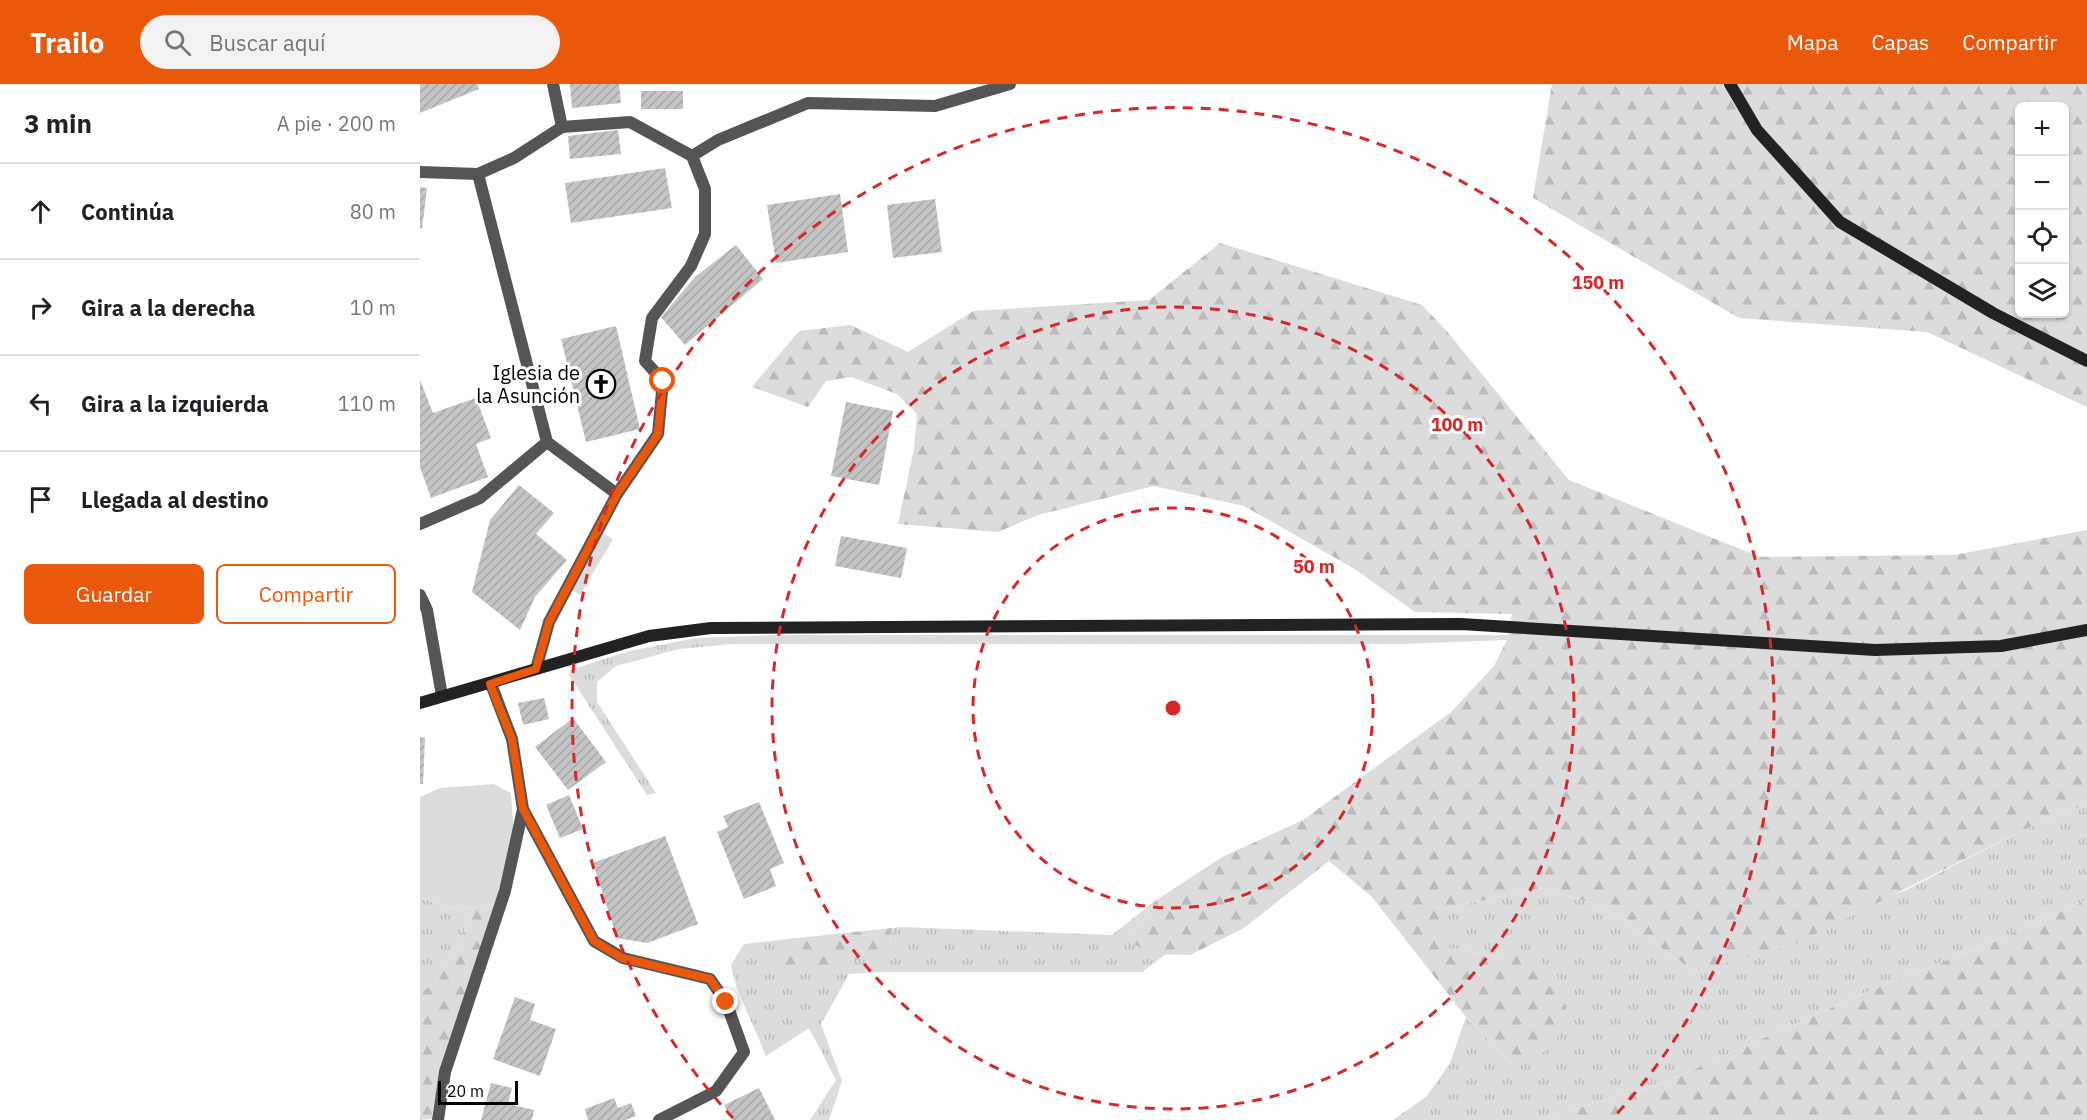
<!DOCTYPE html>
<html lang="es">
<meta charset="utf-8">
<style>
body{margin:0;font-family:"IBM Plex Sans",sans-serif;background:#f2f2f2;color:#202124}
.controls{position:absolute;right:18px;top:18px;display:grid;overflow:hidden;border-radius:9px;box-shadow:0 2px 4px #0004}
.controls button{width:54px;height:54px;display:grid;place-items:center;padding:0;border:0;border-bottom:2px solid #e0e0e0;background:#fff;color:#202124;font:30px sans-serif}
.scale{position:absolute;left:18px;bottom:15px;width:80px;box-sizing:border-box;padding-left:6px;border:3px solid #000;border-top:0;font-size:16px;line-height:21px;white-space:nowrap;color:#000;-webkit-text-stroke:4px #fff;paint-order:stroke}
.stop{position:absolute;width:18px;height:18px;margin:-14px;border:4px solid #ea580c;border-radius:50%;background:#fff}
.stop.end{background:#ea580c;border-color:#fff;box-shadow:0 2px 6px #0008}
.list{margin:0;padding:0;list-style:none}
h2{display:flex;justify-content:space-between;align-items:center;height:78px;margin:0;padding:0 24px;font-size:26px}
h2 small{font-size:20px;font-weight:400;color:#757577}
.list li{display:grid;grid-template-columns:39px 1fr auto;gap:18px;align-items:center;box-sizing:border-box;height:96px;padding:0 24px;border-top:2px solid #e0e0e0}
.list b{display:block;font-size:22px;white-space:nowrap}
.list em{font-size:20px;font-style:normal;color:#757577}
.actions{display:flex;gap:12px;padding:18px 24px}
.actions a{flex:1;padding:14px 0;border:2px solid #ea580c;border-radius:9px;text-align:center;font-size:21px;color:#ea580c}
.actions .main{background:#ea580c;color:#fff}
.icon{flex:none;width:33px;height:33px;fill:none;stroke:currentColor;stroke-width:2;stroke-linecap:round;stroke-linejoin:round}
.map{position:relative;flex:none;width:1667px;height:1036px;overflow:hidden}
header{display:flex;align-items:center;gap:36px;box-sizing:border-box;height:84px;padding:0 30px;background:#ea580c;color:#fff}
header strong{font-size:28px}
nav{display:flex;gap:33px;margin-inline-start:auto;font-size:21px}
.search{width:420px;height:54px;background:#f2f2f2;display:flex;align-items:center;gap:15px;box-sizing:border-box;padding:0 21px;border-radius:33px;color:#757577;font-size:22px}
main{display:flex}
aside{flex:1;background:#fff}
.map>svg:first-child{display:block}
</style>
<header>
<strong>Trailo</strong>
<div class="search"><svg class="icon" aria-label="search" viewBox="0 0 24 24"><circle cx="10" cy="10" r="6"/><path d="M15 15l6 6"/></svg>Buscar aquí</div>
<nav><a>Mapa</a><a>Capas</a><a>Compartir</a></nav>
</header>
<main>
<aside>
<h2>3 min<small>A pie · 200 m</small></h2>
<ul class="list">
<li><svg class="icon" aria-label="ahead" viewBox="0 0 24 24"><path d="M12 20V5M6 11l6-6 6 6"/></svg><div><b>Continúa</b></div><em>80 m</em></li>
<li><svg class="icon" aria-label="right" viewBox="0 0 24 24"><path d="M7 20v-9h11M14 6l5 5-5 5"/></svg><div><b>Gira a la derecha</b></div><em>10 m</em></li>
<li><svg class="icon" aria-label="left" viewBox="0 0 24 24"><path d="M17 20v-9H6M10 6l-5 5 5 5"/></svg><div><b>Gira a la izquierda</b></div><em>110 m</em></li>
<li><svg class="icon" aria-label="arrive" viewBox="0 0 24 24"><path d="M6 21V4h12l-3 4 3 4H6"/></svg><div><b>Llegada al destino</b></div></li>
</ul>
<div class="actions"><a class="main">Guardar</a><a>Compartir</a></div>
</aside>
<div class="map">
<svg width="1667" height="1036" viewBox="0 0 1667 1036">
<defs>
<pattern id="grass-tufts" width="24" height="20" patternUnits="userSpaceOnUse" patternTransform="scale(1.5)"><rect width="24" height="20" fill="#dcdcdc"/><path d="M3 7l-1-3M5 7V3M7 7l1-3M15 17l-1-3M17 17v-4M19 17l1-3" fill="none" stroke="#bbb"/></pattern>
<pattern id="forest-firs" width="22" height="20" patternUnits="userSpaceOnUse" patternTransform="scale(1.5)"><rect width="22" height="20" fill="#dcdcdc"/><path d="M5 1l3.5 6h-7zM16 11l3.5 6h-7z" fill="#bbb"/></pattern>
<pattern id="building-hatch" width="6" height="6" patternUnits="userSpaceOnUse" patternTransform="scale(1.5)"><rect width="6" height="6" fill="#c4c4c4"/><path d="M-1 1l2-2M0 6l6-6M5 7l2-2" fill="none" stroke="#a7a7a7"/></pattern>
</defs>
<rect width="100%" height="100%" fill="#fff"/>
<g fill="url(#grass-tufts)">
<polygon points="358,551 1088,551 1087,556 980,560 313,560 259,565 196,582 177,598 177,618 236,709 227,711 149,591 150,586 209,567 276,554"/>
<polygon points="1667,720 1667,816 1561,863 1449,907 1241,1000 1116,1036 973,1036 1007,1012 1030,979 1046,933 1093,981 1138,894 1111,870 1076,873 1029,864 1017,826 1121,804 1182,822 1274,887 1486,806 1603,746"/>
<polygon points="0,813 28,825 54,823 35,867 16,899 0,908"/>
<polygon points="735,817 709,857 730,870 746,870 722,888 460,888 429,890 401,940 422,997 409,1036 390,1036 416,996 389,944 346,972 316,902 311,881 324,860 358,856 359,884 470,861 472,844 481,843 692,851"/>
</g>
<g fill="url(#forest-firs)" fill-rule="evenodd">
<path d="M1132,0h535v323l-160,-75 -188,-14 -206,-120zM1600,22h44v208h-44z"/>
<polygon points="800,159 1002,221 1025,245 1149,396 1340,473 1534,471 1667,446 1667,720 1603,746 1371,862 1274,887 1182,822 1121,804 1018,826 1029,864 1076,873 1111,869 1138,894 1150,940 1116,976 1093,981 1046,933 952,813 909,777 824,844 770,871 730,870 709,857 735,817 802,773 883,736 1031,628 1074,582 1087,556 1092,530 995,528 933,484 824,422 734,402 618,431 578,448 478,440 494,365 497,330 477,310 431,293 406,297 388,323 332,303 379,247 431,241 488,268 553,227 729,216"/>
<polygon points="1667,816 1667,1036 1116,1036 1241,1000 1449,907 1561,863"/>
<path d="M54,823l22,5c-22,68 -57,135 -64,207l-12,1v-128l16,-9 19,-32z"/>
<polygon points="472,844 470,861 439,875 393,887 375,890 358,883 358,856"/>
</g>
<g fill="#dcdcdc">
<polygon points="183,449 193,455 160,511 150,505"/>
<polygon points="74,700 91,709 94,752 76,828 54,823 28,825 0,813 0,713 20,704"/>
</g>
<g fill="url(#building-hatch)">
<polygon points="0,0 57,0 59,5 0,29"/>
<polygon points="150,0 199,0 201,19 152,24"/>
<rect x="221" y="7" width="42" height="18"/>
<polygon points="198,46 201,70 150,75 148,52"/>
<polygon points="245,84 252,124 151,139 145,99"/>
<polygon points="0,103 7,104 2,145 0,144"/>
<polygon points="420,110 428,168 356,179 347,121"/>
<polygon points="515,115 522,168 473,174 467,121"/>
<polygon points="316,161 343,195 265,261 241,233 275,193"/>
<polygon points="196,242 220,345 166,358 141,255"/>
<polygon points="0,296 13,329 56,314 71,354 56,360 68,393 11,414 0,383"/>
<polygon points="426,318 473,327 459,401 411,392"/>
<polygon points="99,401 134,429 116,450 147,476 115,513 100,546 52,508 70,436"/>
<polygon points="421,452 487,464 481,494 415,482"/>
<polygon points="124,614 129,635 103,641 98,619"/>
<polygon points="153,634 186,678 148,706 115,663"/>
<polygon points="0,653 5,654 3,700 0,700"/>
<polygon points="149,711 163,745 140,754 126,721"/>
<polygon points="339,718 364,779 350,785 356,802 324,815 297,748 308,743 303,732"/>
<polygon points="245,752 278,840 227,859 197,854 173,779"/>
<polygon points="95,913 115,920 110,936 136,945 120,992 73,975"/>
<polygon points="71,999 92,1004 88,1020 114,1026 112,1036 61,1036"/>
<polygon points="339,1004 355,1036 312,1036 304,1021"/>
<polygon points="194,1014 198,1024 211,1019 216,1032 205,1036 168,1036 165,1025"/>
</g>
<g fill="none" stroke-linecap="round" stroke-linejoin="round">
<g stroke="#555" stroke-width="12">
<polyline points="133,0 142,43"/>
<polyline points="272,72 298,56 388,19 515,22 590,0"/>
<polyline points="0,88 58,90 94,74 142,43 210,38 272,72 285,105 285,150 271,182 232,234 225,277 243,297 238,350 197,410 129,538 116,585"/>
<polyline points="58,90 127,358 197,410"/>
<polyline points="0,440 60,414 127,358"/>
<polyline points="0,511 7,526 22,612"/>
<polyline points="103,725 174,857 203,874 290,895 306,918 324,968 296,1007 239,1036"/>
<polyline points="18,1036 25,988 85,807 103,725 92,655 71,600"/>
</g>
<g stroke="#222" stroke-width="12">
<polyline points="1310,0 1337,46 1420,138 1573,229 1667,277"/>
<polyline points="0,619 229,552 291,544 1041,540 1455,566 1581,562 1667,546"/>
</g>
</g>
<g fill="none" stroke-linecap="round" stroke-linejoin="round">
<polyline stroke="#ea580c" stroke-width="8" points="243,297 238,350 197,410 129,538 116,585 70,600 92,655 103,725 174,857 202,874 290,895 306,918"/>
</g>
<g fill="none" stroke="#d62828" stroke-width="3" stroke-dasharray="10 8">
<circle cx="753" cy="624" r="200"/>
<circle cx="753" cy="624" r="401"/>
<path d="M313 1034A601 601 0 1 1 1193 1034"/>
</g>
<defs>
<g id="church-ring" transform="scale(1.5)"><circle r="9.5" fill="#fff" stroke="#000" stroke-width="1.5"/><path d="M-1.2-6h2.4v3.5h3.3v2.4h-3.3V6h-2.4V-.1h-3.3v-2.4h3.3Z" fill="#000"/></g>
</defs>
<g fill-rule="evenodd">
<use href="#church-ring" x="181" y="300"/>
</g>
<g text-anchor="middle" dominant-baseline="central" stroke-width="6" stroke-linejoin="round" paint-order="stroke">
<g font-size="20" fill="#000" stroke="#fff" text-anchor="end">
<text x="160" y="288">Iglesia de<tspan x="160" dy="23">la Asunción</tspan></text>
</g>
</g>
<circle cx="753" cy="624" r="9" fill="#d62828" stroke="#fff" stroke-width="3"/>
<g font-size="18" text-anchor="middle" font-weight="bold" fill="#d62828" stroke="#fff" stroke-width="6" stroke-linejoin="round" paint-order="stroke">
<text x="1178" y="205">150 m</text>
<text x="1037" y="347">100 m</text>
<text x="894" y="489">50 m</text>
</g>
</svg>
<div class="controls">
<button>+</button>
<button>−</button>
<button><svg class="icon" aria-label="locate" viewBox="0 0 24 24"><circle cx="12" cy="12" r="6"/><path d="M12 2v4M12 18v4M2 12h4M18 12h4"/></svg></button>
<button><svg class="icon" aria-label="layers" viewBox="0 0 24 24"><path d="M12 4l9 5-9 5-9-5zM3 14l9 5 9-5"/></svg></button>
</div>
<div class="scale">20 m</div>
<div class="stop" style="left:243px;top:297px"></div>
<div class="stop end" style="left:306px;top:918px"></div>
</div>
</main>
